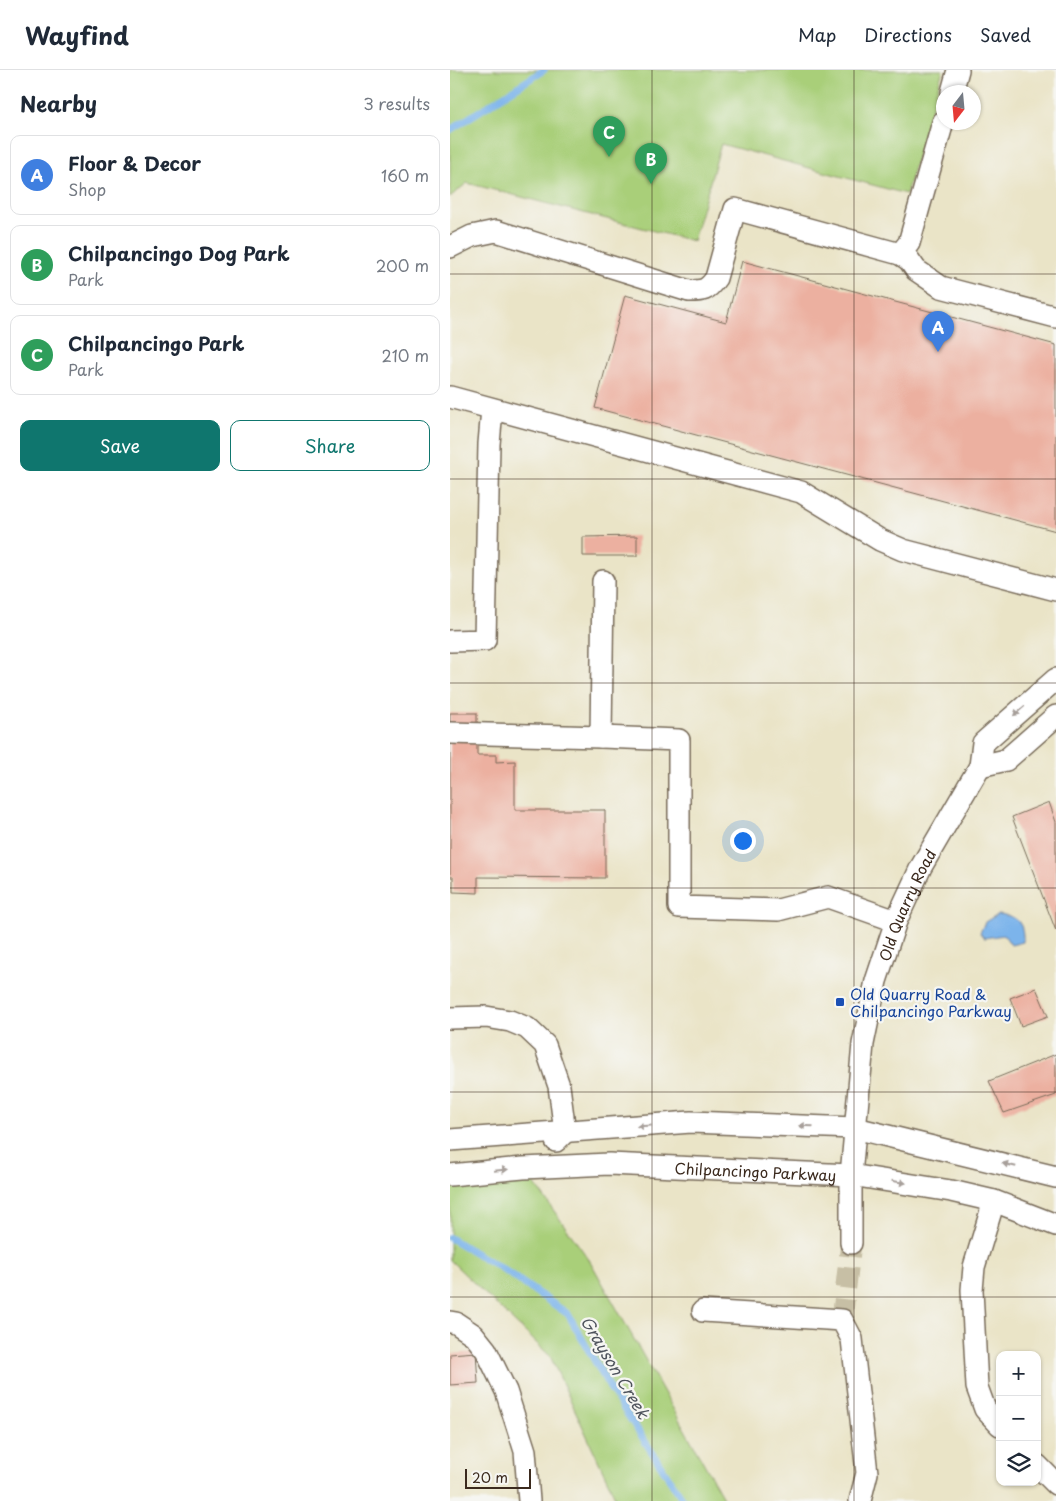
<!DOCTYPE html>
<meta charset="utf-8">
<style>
body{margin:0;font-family:"Playpen Sans",sans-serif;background:#f2f2f3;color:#1f2937}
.controls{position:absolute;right:15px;bottom:15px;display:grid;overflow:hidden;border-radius:10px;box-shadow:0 1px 4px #0004}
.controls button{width:45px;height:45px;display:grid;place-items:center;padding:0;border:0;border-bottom:1px solid #e0e1e3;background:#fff;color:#1f2937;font:25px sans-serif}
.compass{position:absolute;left:486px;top:15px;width:45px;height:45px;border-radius:50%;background:#fff;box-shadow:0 1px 4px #0004;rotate:196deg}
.scale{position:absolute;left:15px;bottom:12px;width:66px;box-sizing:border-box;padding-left:5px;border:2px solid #3b2a1e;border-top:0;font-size:14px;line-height:18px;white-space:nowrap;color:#3b2a1e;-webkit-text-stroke:4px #f6f6f2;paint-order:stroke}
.you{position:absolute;left:292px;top:770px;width:18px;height:18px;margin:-12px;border:4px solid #fff;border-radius:50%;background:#1a73e8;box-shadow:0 0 0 8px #1a73e833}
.badge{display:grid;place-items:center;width:32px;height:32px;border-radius:50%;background:#0f766e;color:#fff;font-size:16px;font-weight:700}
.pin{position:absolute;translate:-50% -41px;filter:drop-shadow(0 1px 2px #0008)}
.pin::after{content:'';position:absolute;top:26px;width:18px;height:15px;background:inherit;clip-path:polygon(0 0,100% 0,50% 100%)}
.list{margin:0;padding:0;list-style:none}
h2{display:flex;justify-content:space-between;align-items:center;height:65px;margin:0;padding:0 20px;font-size:21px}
h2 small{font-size:16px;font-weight:400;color:#747a83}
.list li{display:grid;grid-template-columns:32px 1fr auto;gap:15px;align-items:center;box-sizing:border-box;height:80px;margin:0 10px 10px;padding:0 10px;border:1px solid #e0e1e3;border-radius:10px}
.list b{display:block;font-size:19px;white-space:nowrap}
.list p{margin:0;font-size:16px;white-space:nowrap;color:#747a83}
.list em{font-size:16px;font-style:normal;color:#747a83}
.actions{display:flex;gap:10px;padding:15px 20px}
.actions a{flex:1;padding:11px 0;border:1px solid #0f766e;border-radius:10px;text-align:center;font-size:18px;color:#0f766e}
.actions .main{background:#0f766e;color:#fff}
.icon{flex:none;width:28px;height:28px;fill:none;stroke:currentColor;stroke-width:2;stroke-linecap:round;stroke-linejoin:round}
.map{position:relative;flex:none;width:606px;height:1431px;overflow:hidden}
header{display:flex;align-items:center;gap:30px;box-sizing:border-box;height:70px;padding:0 25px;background:#fff;border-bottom:1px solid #e0e1e3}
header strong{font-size:24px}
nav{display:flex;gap:28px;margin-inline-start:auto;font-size:18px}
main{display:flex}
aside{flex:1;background:#fff}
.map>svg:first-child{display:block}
</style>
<header>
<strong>Wayfind</strong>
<nav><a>Map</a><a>Directions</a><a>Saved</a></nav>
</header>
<main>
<aside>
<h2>Nearby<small>3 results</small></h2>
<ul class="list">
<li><span class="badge" style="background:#3f7fe0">A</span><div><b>Floor &amp; Decor</b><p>Shop</p></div><em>160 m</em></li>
<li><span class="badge" style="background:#2e9e5b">B</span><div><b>Chilpancingo Dog Park</b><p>Park</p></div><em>200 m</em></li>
<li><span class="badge" style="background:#2e9e5b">C</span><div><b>Chilpancingo Park</b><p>Park</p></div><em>210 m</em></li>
</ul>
<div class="actions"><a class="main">Save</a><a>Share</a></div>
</aside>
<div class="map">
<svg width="606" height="1431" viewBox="0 0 606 1431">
<rect width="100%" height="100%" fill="#f6f6f2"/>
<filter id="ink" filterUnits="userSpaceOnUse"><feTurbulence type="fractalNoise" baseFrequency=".02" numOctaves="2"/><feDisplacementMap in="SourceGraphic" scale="10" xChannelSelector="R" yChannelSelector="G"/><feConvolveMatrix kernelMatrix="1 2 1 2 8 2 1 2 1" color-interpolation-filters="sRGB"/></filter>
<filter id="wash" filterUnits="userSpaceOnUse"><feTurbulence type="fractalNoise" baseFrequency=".0096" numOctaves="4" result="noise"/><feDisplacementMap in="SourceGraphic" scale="20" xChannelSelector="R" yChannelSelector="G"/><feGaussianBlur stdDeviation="1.12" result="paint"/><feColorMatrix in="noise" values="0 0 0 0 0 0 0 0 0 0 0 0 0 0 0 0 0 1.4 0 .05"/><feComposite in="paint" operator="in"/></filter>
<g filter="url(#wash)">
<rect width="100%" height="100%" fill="#eae4c7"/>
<g fill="#a9cf79" stroke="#727c4c">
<polygon points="0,0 493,0 456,124 271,74 243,171 17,113 0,127"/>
<polygon points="73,1098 140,1191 275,1431 167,1431 100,1286 0,1190 0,1105"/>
</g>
<path fill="#7cb4eb" stroke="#5c6f84" d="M548,844c19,2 26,8 25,28l-12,3 -7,-10 -20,3 -4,-5 5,-11z"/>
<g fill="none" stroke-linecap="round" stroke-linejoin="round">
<g stroke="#7cb4eb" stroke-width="7">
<polyline points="0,60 94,0"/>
<polyline points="0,1168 51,1198 118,1244 160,1318 234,1431"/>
</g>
</g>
<g id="blocks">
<g fill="#ecb0a0">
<polygon points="292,191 606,275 606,461 145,338 175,225 276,252"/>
<polygon points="187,466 187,486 133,486 133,467"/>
<polygon points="0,643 27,643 27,685 46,685 46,692 65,691 65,740 155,740 155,808 28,807 28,823 3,822 3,807 0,807"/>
<polygon points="599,732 606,752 606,861 562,747"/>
<polygon points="586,918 598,946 571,956 560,928"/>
<polygon points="606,984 606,1025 554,1043 539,1011"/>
<polygon points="26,1282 28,1313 0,1315 0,1284"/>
</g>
</g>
</g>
<g filter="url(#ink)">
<use href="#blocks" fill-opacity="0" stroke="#786b59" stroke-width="1"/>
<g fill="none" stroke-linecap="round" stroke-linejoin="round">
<polyline stroke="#c7bfa5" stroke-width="21" stroke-dasharray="21 11" stroke-linecap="butt" points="392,1250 401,1173"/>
<g stroke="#786b59" stroke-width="24">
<g id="minor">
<polyline points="502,22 508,0"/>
<path d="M0,177l22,-11 24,-5 193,60c14,0 18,0 27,-13l19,-69 165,45 9,6 7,10 25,17 115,30"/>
<polyline points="450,184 459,173 493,52"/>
<polyline points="0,327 351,422 430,470 453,480 606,520"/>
<polyline points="0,571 35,570 39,374 42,339"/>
<polyline points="0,663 151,667 153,511"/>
<polyline points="151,667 229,670 229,837 328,840 378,827 446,851"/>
<polyline points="530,696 556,690 606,646"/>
<polyline points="0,948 36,947 60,951 77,958 95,975 109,1016 115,1062 106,1071"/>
<polyline points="0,1070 241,1052 405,1058 606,1107"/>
<path id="s1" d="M0,1105l73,-7 86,-4 242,11 100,16 43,10 62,24"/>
<polyline points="544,1131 524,1197 522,1220 527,1317 535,1339 550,1355"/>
<path id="s2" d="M401,1173v-68l12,-131 13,-63 20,-60 25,-54 59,-101 3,-23 73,-64"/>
<polyline points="253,1241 392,1250 402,1269 417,1403 410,1431"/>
<polyline points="0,1252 6,1253 24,1265 36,1280 56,1321 75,1381 79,1431"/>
<polyline points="587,1395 606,1414"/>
</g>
</g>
<use href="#minor" stroke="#fff" stroke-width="21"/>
</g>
<defs><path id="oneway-solid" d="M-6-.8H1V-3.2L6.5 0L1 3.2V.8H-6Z" transform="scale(1.25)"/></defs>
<g fill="#a79f9a">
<use href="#oneway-solid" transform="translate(569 641) rotate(139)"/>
<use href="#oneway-solid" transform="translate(194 1056) rotate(176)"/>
<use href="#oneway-solid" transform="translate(356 1056) rotate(-178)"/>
<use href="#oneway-solid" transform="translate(559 1095) rotate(-166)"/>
<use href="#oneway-solid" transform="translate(51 1100) rotate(-5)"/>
<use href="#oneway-solid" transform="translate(449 1112) rotate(9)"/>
</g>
</g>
<path fill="none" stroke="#3b2a1e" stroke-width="1" stroke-opacity="0.55" d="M202,0v1431M404,0v1431M0,204h606M0,409h606M0,613h606M0,818h606M0,1022h606M0,1227h606"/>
<rect fill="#1a4fb4" stroke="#f6f6f2" stroke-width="2" x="385" y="927" width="10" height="10" rx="2.5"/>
<g text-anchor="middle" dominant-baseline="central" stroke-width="4.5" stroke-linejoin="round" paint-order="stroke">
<g font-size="15" fill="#3b2a1e" stroke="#f6f6f2">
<text stroke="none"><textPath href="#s2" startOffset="346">Old Quarry Road</textPath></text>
<text stroke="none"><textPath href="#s1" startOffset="306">Chilpancingo Parkway</textPath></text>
</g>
<g font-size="15" fill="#164399" stroke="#f6f6f2" text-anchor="start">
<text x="400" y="923">Old Quarry Road &amp;<tspan x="400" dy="17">Chilpancingo Parkway</tspan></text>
</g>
<g font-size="16" font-style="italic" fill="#4e535c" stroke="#f6f6f2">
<text transform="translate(166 1297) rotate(59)">Grayson Creek</text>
</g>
</g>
</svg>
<div class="controls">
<button>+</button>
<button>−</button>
<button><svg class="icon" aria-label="layers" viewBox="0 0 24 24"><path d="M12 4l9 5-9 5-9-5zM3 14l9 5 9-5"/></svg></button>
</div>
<svg class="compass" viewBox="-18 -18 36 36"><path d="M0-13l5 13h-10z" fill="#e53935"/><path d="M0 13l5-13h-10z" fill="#747a83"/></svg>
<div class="scale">20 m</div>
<div class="you"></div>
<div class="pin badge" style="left:488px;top:282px;background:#3f7fe0">A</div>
<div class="pin badge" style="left:201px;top:114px;background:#2e9e5b">B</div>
<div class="pin badge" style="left:159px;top:87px;background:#2e9e5b">C</div>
</div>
</main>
